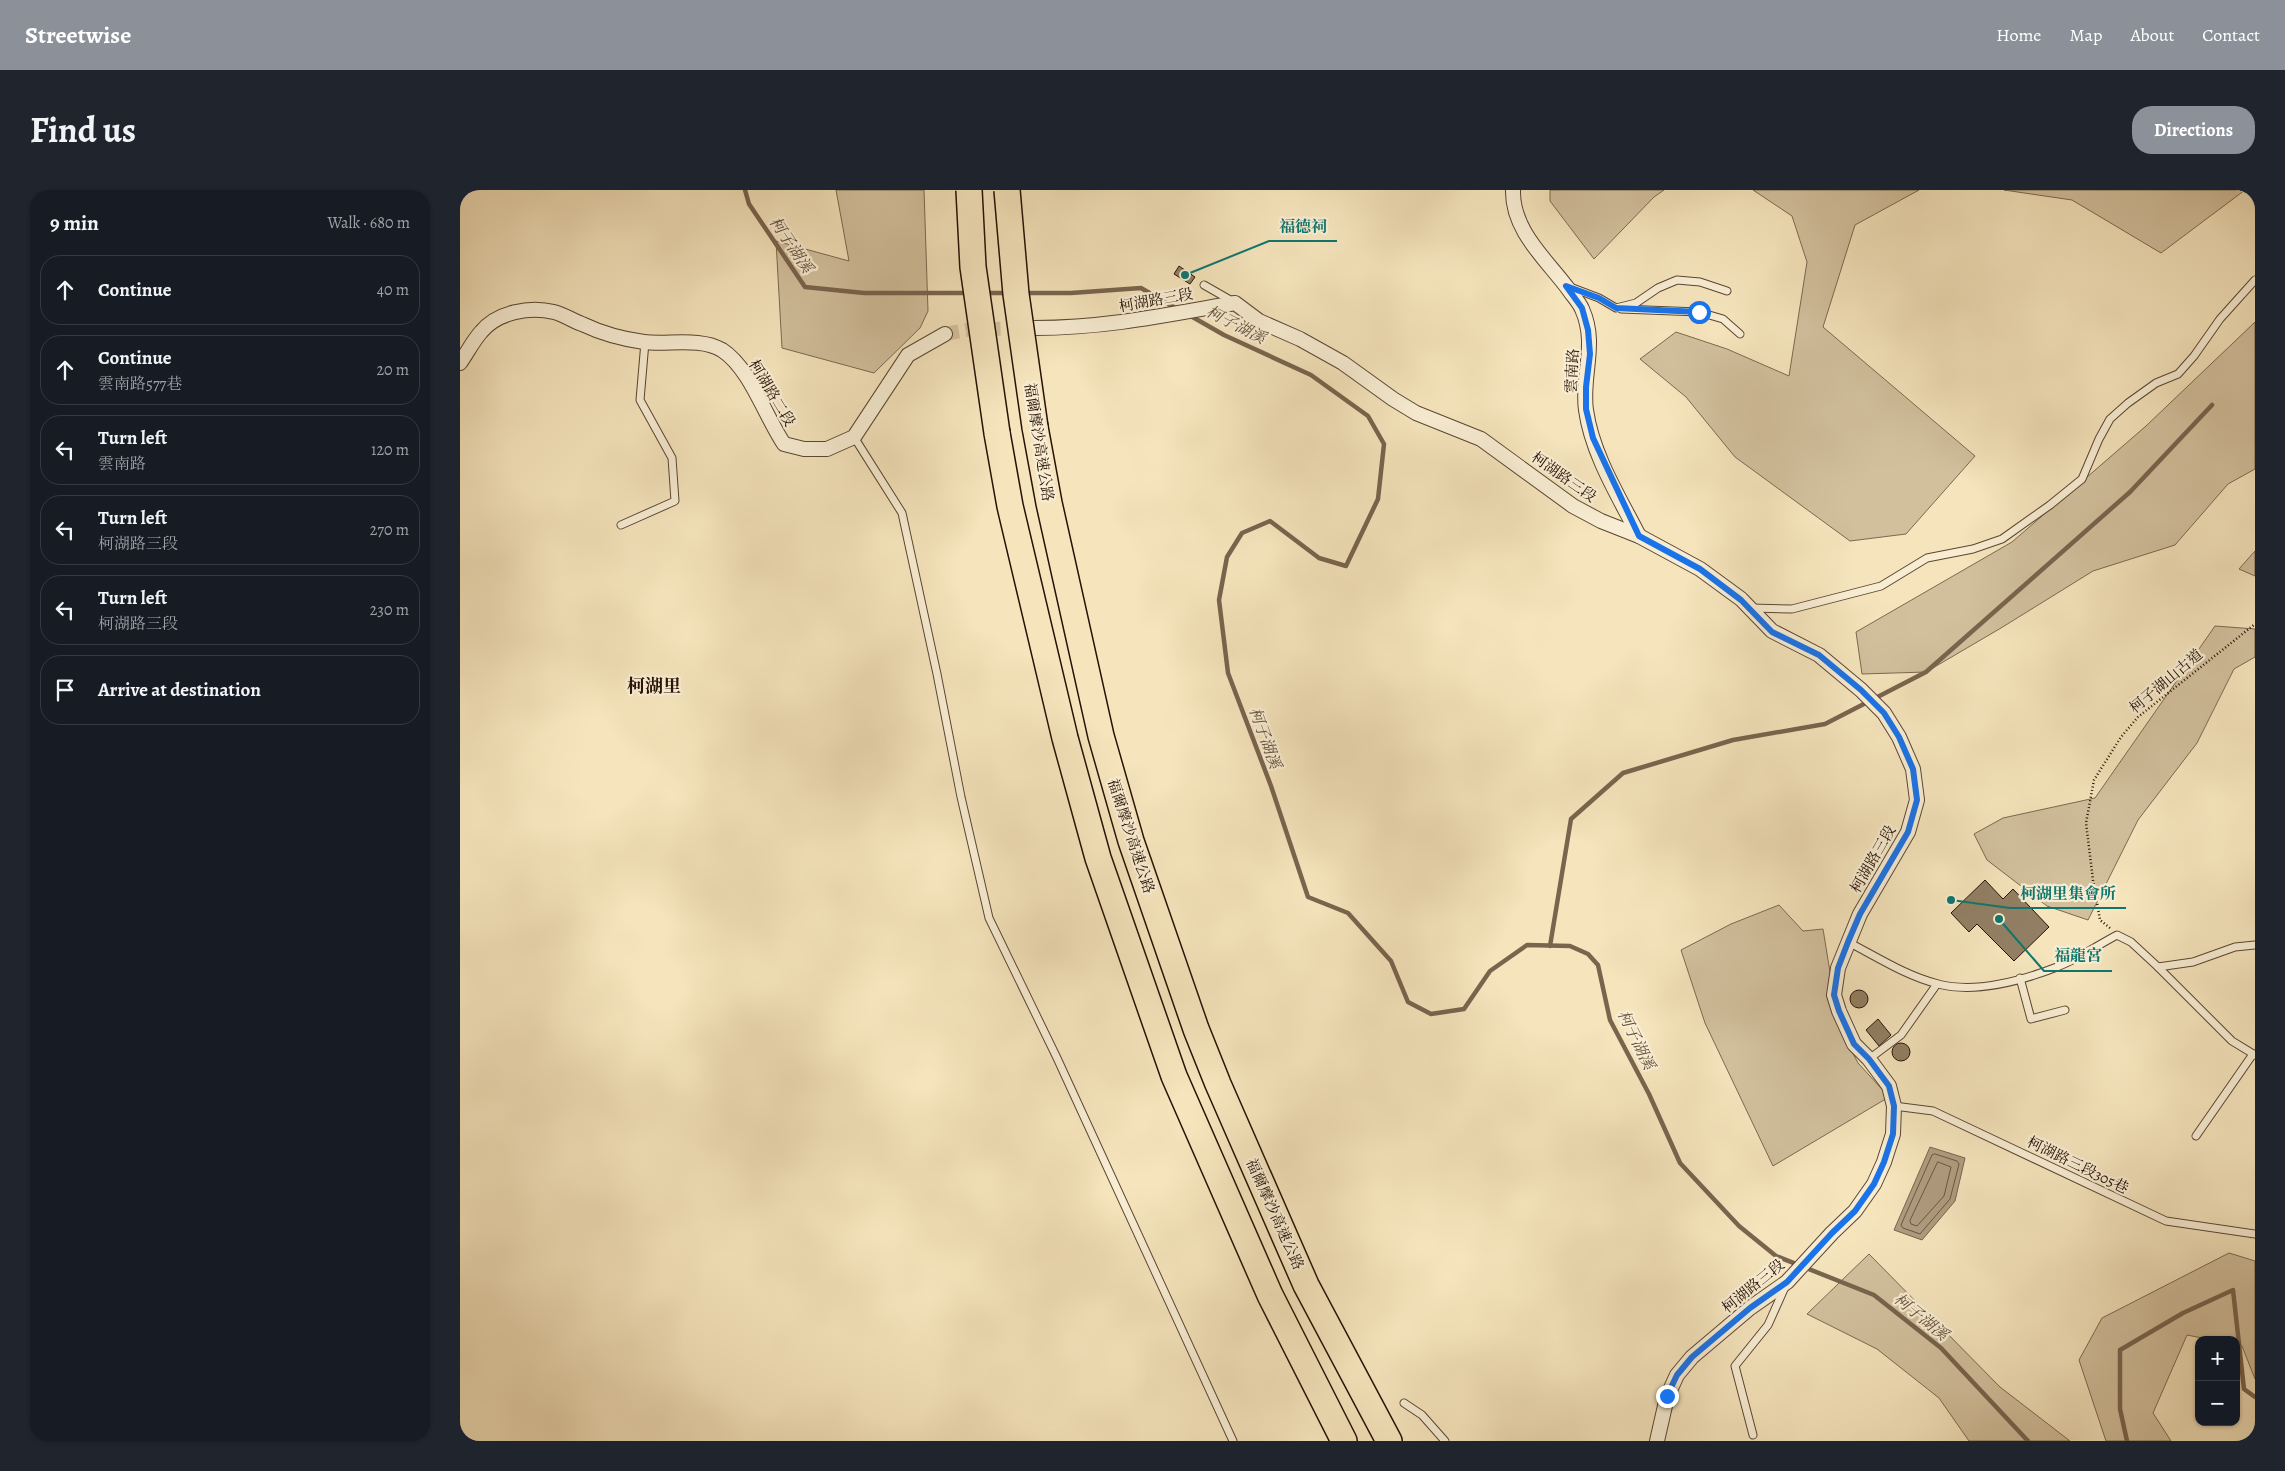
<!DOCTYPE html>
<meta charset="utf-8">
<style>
body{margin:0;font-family:Alegreya,"Noto Serif TC",serif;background:#20242c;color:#f1f3f6}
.controls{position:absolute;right:15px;bottom:15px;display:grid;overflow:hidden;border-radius:10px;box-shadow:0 1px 4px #0004}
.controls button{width:45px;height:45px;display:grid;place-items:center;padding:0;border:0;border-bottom:1px solid #363941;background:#171b24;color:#f1f3f6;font:25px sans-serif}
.stop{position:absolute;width:15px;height:15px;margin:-11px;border:4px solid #1a73e8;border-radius:50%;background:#fff}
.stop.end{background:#1a73e8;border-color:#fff;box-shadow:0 1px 5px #0008}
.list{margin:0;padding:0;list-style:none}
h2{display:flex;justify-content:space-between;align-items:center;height:65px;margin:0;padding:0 20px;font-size:21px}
h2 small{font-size:16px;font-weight:400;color:#9ea1a6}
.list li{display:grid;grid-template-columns:32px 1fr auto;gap:15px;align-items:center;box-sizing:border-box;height:70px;margin:0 10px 10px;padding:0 10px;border:1px solid #363941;border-radius:20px}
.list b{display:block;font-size:19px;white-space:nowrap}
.list p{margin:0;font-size:16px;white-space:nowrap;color:#9ea1a6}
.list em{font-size:16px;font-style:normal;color:#9ea1a6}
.icon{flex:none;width:28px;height:28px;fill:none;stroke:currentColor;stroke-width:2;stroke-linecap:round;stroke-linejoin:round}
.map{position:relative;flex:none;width:1795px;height:1251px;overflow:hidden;border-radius:20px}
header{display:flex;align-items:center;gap:30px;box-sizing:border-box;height:70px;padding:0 25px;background:#8c9099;color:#fff}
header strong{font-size:24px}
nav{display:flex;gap:28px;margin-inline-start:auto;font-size:18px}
.intro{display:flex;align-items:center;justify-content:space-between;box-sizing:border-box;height:120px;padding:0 30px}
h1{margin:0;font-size:35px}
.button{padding:12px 22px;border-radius:20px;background:#8c9099;color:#fff;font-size:18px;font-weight:700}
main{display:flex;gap:30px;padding:0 30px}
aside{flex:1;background:#171b24;border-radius:20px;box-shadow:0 1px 4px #0004}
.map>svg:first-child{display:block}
</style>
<header>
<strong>Streetwise</strong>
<nav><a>Home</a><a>Map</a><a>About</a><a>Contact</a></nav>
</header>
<div class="intro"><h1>Find us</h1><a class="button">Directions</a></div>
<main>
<aside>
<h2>9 min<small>Walk · 680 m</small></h2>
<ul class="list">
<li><svg class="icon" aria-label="ahead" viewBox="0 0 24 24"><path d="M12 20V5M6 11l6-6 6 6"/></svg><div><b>Continue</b></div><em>40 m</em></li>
<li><svg class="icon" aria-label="ahead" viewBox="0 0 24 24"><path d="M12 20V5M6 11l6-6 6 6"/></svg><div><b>Continue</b><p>雲南路577巷</p></div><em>20 m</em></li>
<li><svg class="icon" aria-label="left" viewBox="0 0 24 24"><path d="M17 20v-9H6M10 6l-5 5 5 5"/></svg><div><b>Turn left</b><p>雲南路</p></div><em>120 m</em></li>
<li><svg class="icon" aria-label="left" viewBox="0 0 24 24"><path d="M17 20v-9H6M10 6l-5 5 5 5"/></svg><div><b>Turn left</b><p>柯湖路三段</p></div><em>270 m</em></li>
<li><svg class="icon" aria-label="left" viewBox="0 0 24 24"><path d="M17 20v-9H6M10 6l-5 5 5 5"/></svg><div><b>Turn left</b><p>柯湖路三段</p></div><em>230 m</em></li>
<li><svg class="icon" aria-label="arrive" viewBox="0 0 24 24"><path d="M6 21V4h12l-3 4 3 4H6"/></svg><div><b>Arrive at destination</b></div></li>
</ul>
</aside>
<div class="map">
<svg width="1795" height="1251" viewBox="0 0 1795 1251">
<rect width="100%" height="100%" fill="#f5e4bc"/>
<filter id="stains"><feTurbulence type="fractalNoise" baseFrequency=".004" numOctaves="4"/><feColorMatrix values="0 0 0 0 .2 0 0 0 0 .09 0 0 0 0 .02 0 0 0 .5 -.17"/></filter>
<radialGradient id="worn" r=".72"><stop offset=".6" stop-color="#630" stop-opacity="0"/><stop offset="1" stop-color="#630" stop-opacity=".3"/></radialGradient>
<g fill="#d2c09d" stroke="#7c6851">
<polygon points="376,0 464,0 468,121 460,138 414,183 322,158 316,51 389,71"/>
<polygon points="1090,0 1204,0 1194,7 1134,69 1090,11"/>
<polygon points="1293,0 1459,0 1395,35 1363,137 1515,266 1446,344 1390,351 1275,267 1226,207 1180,169 1216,142 1267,159 1329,186 1347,72 1332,26"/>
<polygon points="1544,0 1785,0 1701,63 1612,10"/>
<polygon points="1795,132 1795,279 1768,294 1715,355 1633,381 1541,438 1466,482 1402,484 1396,442 1552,352 1686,236"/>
<polygon points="1795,361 1795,386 1779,379"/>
<polygon points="1755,436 1795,439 1795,467 1774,479 1737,553 1678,630 1628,730 1587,716 1527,670 1514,644 1543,628 1635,608"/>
<polygon points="1319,715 1343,741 1363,739 1379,837 1398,873 1429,907 1313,976 1245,833 1221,760 1271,734"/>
<polygon points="1769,1063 1795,1071 1795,1189 1782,1156 1776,1155 1776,1150 1752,1150 1727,1145 1693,1223 1711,1251 1646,1251 1619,1170 1642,1128"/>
<polygon points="1409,1064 1540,1197 1610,1251 1509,1251 1479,1208 1417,1159 1347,1124"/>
</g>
<polygon fill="#af9c7e" stroke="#79644e" points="1470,957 1505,968 1495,1011 1462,1050 1434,1040"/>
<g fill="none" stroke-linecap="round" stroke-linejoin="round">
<g stroke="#6b5642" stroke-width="1">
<polygon points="1475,964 1497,971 1499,974 1490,1009 1460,1044 1443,1038 1441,1035 1472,965"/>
<polygon points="1478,972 1491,977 1484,1006 1457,1036 1451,1034 1450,1031"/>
</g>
<g stroke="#79644e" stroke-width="4.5">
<polyline points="285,0 289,14 345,97 404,103 510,103"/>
<polyline points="526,103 548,103"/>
<polyline points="563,103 611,103 681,98 717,119"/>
<polyline points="729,125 764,145 851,185 908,226 924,254 918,309 886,376 859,368 810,331 782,343 767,367 759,410 768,483 811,596 848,707 888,723 931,771 948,812 971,824 1004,819 1030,781 1067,755 1110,756 1128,764 1138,775 1150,830 1189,904 1220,973 1279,1036 1316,1066 1414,1105 1481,1158 1568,1251"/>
<polyline points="1090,756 1111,629 1163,583 1273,550 1365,534 1466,482 1670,302 1752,215"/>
<polyline points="1667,1251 1660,1219 1660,1160 1723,1123 1773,1100 1784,1199 1795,1207"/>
</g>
</g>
<g fill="#927f64" stroke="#271105">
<polygon points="719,76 735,87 730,94 714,84"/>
<polygon points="1525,690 1543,709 1553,699 1589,737 1554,771 1517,734 1509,742 1491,723"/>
<circle cx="1399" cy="809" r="9"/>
<polygon points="1418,829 1431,845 1419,856 1406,840"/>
<circle cx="1441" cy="862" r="9"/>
</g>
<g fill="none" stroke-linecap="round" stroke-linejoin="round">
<polyline stroke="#d6c4a1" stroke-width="14" stroke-dasharray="14 7" stroke-linecap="butt" points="485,144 506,140 567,138"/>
<g stroke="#5a4633" stroke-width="9">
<g id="service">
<polyline points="744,95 772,111"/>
<polyline points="1110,97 1139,108 1156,118 1176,113 1198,98 1217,90 1240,92 1267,101"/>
<polyline points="1161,119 1239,122 1263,129 1280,144"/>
<polyline points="394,247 442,323 477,484 501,607 529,728 597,868 773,1251"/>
<polyline points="161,335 215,311 212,268 180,210 185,152"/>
<polyline points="1291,418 1332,419 1421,396 1467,368 1513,359 1542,349 1590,315 1622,289 1639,249 1650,229 1668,213 1696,193 1718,184 1734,166 1760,129 1795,90"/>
<path d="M1388,752c29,15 58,34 90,42 38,10 83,-3 119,-17 21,-8 41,-22 60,-32l14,7 27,25 35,-5 42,-15 20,-2"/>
<polyline points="1698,777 1772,851 1795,865"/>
<polyline points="1560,788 1571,829 1605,820"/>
<polyline points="1409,869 1441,845 1477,794"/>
<polyline points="1434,916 1473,921 1706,1031 1795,1044"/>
<polyline points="1736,946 1793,864"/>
<polyline points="944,1213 962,1225 985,1251"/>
<polyline points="1293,1245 1275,1176 1308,1135 1325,1097"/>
</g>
</g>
<g stroke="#5a4633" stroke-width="16">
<g id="minor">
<path d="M1053,0c-1,41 34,70 56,100 4,6 10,12 13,19 16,35 -1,67 4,101 6,44 33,87 53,126"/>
<path d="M575,138c70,0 131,-13 200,-25l24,18 41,18 43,24 50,36 23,14 65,26 92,67 28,15 38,15 61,33 41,30 31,32 47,24 42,35 23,23 15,24 14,32 4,31 -9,32 -48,82 -22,54 -4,27 5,16 15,33 15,15 20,27 5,20 -1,28 -9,28 -10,22 -19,27 -23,22 -45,49 -37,26 -58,49 -15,18 -10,22 -10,44"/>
<path d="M0,173c7,-10 13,-22 21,-31 16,-20 49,-26 73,-20 9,2 19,9 28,12 19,9 40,15 62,18 24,3 56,-5 78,8 28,18 43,66 62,94l20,5h23l27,-12 54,-82 37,-21"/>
</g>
</g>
<g stroke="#271105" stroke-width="28">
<g id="motorway">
<polyline points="575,237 589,313 641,546 671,651 736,839 758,894 846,1095 929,1251"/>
<polyline points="537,243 550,316 605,548 638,668 714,886 810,1105 884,1251"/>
</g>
</g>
<polyline stroke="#271105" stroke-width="2.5" stroke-dasharray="1 2.5" stroke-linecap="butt" points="1650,738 1640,730 1633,690 1626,633 1634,590 1661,547 1678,527 1795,434"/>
<use href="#service" stroke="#f8edd3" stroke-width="7"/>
<use href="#minor" stroke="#f8edd3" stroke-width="14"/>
<use href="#motorway" stroke="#f5e4bc" stroke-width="25"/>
<g stroke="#271105" stroke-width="28" stroke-linecap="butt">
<g id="motorway-bridge">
<polyline points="509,0 513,77 537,243"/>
<polyline points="547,0 556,104 575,237"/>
</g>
</g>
<use href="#motorway-bridge" stroke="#f5e4bc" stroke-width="25"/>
</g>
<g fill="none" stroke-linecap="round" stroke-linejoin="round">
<polyline stroke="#1a73e8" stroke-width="6" points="1207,1206 1217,1185 1232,1167 1290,1118 1327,1092 1372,1043 1395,1021 1414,994 1424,972 1433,944 1434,916 1429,896 1409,869 1394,854 1379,821 1374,805 1378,778 1388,752 1400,724 1448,642 1457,610 1453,579 1439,547 1424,523 1401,500 1359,465 1312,442 1281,410 1240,379 1179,346 1133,248 1126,219 1126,197 1130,164 1128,140 1122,118 1106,96 1139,108 1156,118 1239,122"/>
</g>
<g text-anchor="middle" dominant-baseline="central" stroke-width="4.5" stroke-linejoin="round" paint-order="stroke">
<g font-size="15" fill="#271105" stroke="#f8edd3">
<text transform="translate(696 110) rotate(-10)">柯湖路三段</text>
<text transform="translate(1112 181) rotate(-87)">雲南路</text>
<text transform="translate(312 203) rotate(59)">柯湖路二段</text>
<text transform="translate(579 252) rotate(81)">福爾摩沙高速公路</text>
<text transform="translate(1104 287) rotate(35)">柯湖路三段</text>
<text transform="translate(1706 491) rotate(-40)">柯子湖山古道</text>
<text transform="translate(671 646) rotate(72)">福爾摩沙高速公路</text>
<text transform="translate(1413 669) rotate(-60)">柯湖路三段</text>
<text transform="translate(1618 975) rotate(26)">柯湖路三段305巷</text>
<text transform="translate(815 1024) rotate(66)">福爾摩沙高速公路</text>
<text transform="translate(1293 1096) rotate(-39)">柯湖路三段</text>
</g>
<g font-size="16" font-style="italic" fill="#64503b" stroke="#f8edd3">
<text transform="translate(331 55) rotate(56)">柯子湖溪</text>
<text transform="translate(776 135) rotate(27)">柯子湖溪</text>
<text transform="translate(805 548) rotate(70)">柯子湖溪</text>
<text transform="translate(1176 850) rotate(64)">柯子湖溪</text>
<text transform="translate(1461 1127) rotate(39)">柯子湖溪</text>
</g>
<g font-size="18" font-weight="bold" fill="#271105" stroke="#f8edd3">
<text x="194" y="496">柯湖里</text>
</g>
</g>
<path fill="none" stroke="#0f766e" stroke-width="2" d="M725 85L809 51H877M1491 710L1550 718H1666M1539 729L1584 781H1652"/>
<g fill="#0f766e" stroke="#f8edd3" stroke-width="2">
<circle cx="725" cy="85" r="5"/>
<circle cx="1491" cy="710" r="5"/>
<circle cx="1539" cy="729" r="5"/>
</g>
<g font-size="16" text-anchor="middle" font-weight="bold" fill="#0f766e" stroke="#f8edd3" stroke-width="4.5" stroke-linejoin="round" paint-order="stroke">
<text x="843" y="42">福德祠</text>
<text x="1608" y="709">柯湖里集會所</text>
<text x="1618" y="771">福龍宮</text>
</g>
<rect width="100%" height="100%" filter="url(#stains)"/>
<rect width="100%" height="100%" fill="url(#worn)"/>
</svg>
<div class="controls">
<button>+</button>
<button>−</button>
</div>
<div class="stop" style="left:1239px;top:122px"></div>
<div class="stop end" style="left:1207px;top:1206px"></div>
</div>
</main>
